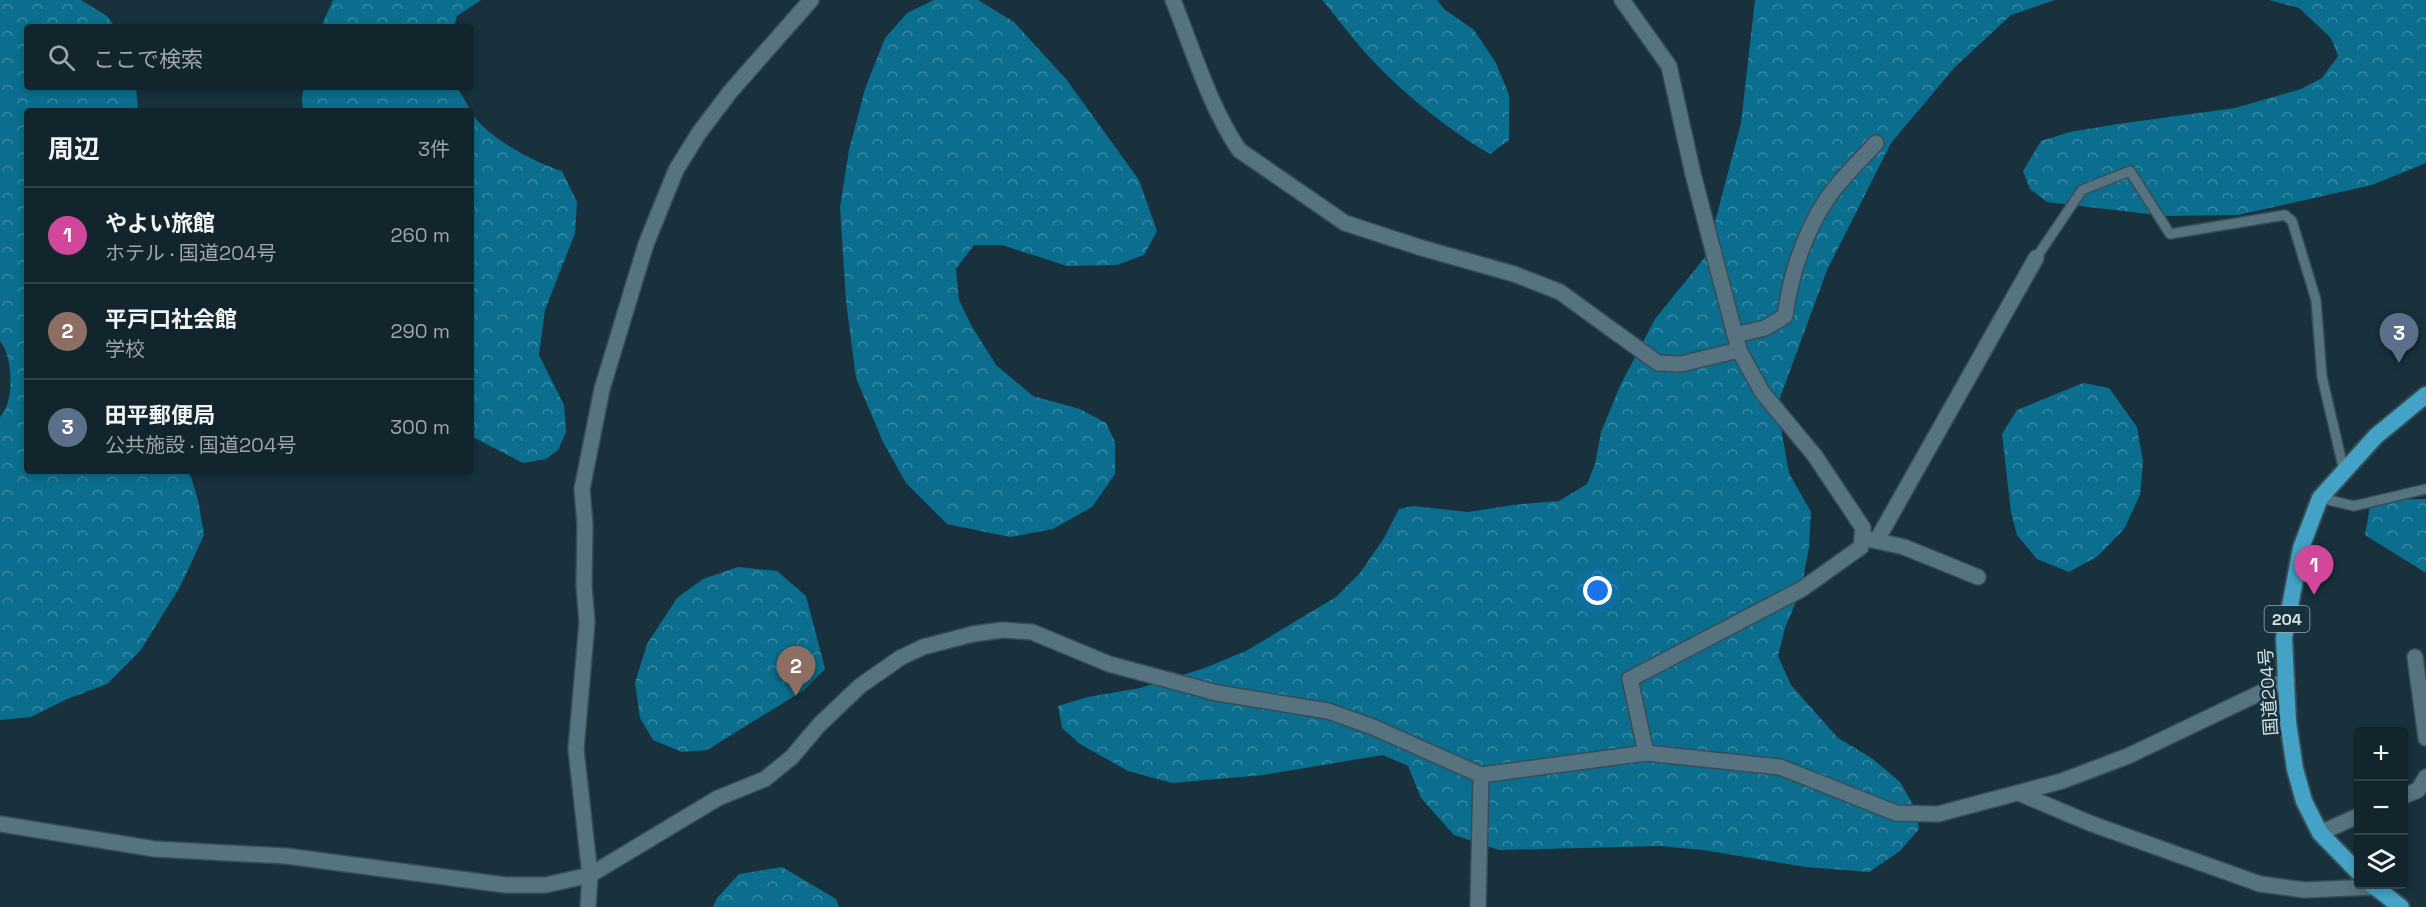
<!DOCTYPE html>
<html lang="ja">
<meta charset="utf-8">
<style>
body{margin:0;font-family:"Space Grotesk","Noto Sans JP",sans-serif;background:#1f3139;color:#f1f3f6}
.controls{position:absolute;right:18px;bottom:18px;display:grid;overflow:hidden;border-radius:6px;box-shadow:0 3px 9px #0003}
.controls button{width:54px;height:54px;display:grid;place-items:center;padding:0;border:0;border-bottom:2px solid #314249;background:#12252d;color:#f1f3f6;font:30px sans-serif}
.you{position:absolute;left:1598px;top:591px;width:21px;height:21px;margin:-15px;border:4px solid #fff;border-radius:50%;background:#1a73e8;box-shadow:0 0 0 9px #1a73e833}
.badge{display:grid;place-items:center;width:39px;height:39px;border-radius:50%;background:#f1a540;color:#fff;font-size:20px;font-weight:700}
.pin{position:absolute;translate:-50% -50px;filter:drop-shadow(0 2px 3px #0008)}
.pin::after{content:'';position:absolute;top:32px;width:21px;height:18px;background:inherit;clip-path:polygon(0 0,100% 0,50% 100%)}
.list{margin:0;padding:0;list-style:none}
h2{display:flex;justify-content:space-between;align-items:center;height:78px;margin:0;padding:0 24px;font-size:26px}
h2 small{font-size:20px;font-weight:400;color:#9ca5aa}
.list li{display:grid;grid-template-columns:39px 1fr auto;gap:18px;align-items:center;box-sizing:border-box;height:96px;padding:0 24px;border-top:2px solid #314249}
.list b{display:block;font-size:22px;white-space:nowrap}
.list p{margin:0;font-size:20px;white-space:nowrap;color:#9ca5aa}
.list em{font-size:20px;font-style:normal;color:#9ca5aa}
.icon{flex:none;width:33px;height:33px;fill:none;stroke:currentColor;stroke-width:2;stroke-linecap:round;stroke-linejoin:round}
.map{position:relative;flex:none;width:2426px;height:907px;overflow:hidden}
.search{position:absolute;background:#12252d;box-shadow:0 3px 9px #0003;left:24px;top:24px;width:450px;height:66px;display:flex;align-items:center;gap:15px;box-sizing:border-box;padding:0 21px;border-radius:6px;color:#9ca5aa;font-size:22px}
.panel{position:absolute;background:#12252d;box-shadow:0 3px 9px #0003;left:24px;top:108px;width:450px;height:366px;border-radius:6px}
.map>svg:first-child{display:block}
</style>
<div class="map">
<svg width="2426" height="907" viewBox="0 0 2426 907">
<defs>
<pattern id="forest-crowns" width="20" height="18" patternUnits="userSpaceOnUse" patternTransform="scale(1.5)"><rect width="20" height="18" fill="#0c6e8e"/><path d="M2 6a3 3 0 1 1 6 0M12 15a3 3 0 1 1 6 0" fill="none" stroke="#3a89a3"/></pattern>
</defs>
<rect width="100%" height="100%" fill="#18313c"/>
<g fill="url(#forest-crowns)">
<path d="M0,0h81l26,16 8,11h-88v60h109l2,24h-111v360h159l5,6 7,23 6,35 -24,52 -40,64 -33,33 -40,15 -36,18 -31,3v-303c15,-14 13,-61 0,-76z"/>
<polygon points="333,0 481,0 457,16 454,27 321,27"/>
<polygon points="934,0 978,0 1014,22 1066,79 1139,180 1157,231 1144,255 1117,265 1067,266 1002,245 974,245 956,269 959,300 971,325 996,365 1033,396 1080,409 1106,423 1115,442 1115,474 1092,507 1053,529 1010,537 947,524 906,483 883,442 856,378 846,301 840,207 849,150 865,89 885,38 907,13"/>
<path d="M1322,0h115l7,9 30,21 22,33 13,32v45l-19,14c-42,-24 -95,-67 -127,-104 -14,-16 -27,-34 -41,-50z"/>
<polygon points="1755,0 2055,0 2011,15 1955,67 1891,143 1827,270 1777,406 1789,473 1811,512 1809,547 1801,590 1785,628 1778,656 1791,685 1838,738 1873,759 1900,782 1916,810 1919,829 1900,851 1869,872 1806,867 1703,850 1660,846 1499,850 1454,835 1421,798 1408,766 1383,755 1263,775 1172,783 1128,771 1080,744 1062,728 1058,706 1088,697 1140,688 1202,669 1246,651 1336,597 1360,573 1384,538 1399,509 1413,506 1468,512 1513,505 1559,501 1587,484 1595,464 1601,432 1620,386 1655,319 1706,256 1741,123"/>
<polygon points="2269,0 2426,0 2426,163 2372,185 2238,215 2165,216 2047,202 2030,189 2023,171 2041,141 2070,132 2118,124 2235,108 2301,89 2322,78 2338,56 2331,38 2299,8"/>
<polygon points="304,87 457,87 471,111 303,111 302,97"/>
<path d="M471,112c14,24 64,51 91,59l15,31 -2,31 -30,77 -6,45 25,50 2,27 -8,18 -12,9 -23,4 -52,-27z"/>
<polygon points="2083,383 2109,388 2137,427 2143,462 2140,495 2124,529 2098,556 2069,572 2037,559 2017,535 2011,512 2002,434 2017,410"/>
<polygon points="2426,499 2426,573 2365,535 2371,500"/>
<polygon points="738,567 777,571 806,596 825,669 804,690 707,750 682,752 653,740 640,718 635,683 647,644 677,598 703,579"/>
<polygon points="782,867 836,899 839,907 713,907 717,898 739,874"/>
</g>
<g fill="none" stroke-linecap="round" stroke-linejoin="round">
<g stroke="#374d56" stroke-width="12">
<g id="service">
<polyline points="2036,258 2082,190 2130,171 2170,234 2285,215 2292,221 2316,300 2322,377 2344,471"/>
<polyline points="2320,498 2354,506 2426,489"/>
</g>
</g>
<g stroke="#374d56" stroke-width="18">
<g id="minor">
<path d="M1173,0c20,50 36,105 66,150l106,73 77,25 92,26 46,18 98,71 23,1 58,-14"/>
<polyline points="1622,0 1669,66 1693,174 1739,350 1762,392 1815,456 1863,528 1861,547 1802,589 1630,679 1646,753"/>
<path d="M1735,335l30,-7 20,-12c6,-43 18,-81 42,-117 13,-20 33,-38 49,-56"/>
<polyline points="1868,539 1904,547 1978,577"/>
<polyline points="1877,540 2036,258"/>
<polyline points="2415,657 2426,738"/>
<polyline points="2021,794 2092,824 2260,884 2305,890 2373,887"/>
<polyline points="2404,796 2418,790 2426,777"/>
<polyline points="2320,833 2358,816"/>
<polyline points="588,907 590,875 576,749 587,622 584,586 585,524 582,489 602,389 646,244 676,170 699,133 730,92 811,0"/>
<polyline points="1478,907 1481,775 1646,753 1780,767 1896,813 1938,814 2062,781 2128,756 2287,680"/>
</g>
</g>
<g stroke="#374d56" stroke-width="18">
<polyline id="tertiary" points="0,824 155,849 286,856 505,885 546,885 590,875 718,798 765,779 792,757 819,725 860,686 900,658 923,647 973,634 1002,630 1032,632 1109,664 1217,693 1328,711 1373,727 1481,775"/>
</g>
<g stroke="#374d56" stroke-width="20">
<g id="trunk">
<polyline points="2358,872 2320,833 2304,801 2295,769 2288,722 2284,638 2301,548 2320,498 2376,436 2426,395"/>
<polyline points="2371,884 2401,907"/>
</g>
</g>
<use href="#service" stroke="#587380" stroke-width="9"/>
<use href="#minor" stroke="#587380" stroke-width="15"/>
<use href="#tertiary" stroke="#587380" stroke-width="15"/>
<use href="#trunk" stroke="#44a2c6" stroke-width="16"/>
</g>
<g text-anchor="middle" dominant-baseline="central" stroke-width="5" stroke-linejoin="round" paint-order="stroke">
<rect fill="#18313c" stroke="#9aacb4" stroke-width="1.5" x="2264.5" y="606" width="45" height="26" rx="4.5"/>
<g font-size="16" font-weight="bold" fill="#d2e1e8">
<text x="2287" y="619">204</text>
</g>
<g font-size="18" fill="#d2e1e8" stroke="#18313c">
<text transform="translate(2268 692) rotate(-94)">国道204号</text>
</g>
</g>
</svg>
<div class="controls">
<button>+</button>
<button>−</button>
<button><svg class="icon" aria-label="layers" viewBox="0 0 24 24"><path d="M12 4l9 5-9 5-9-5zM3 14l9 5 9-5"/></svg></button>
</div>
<div class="you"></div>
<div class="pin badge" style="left:2314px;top:595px;background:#d1479c">1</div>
<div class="pin badge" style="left:796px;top:696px;background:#8d6e63">2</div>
<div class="pin badge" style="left:2399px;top:363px;background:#5c6f8a">3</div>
<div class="search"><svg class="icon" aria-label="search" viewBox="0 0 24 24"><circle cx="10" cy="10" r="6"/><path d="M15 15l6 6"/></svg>ここで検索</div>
<section class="panel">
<h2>周辺<small>3件</small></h2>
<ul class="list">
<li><span class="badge" style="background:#d1479c">1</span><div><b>やよい旅館</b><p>ホテル · 国道204号</p></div><em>260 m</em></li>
<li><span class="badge" style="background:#8d6e63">2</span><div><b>平戸口社会館</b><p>学校</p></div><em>290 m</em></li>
<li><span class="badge" style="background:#5c6f8a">3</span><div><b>田平郵便局</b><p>公共施設 · 国道204号</p></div><em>300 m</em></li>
</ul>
</section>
</div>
